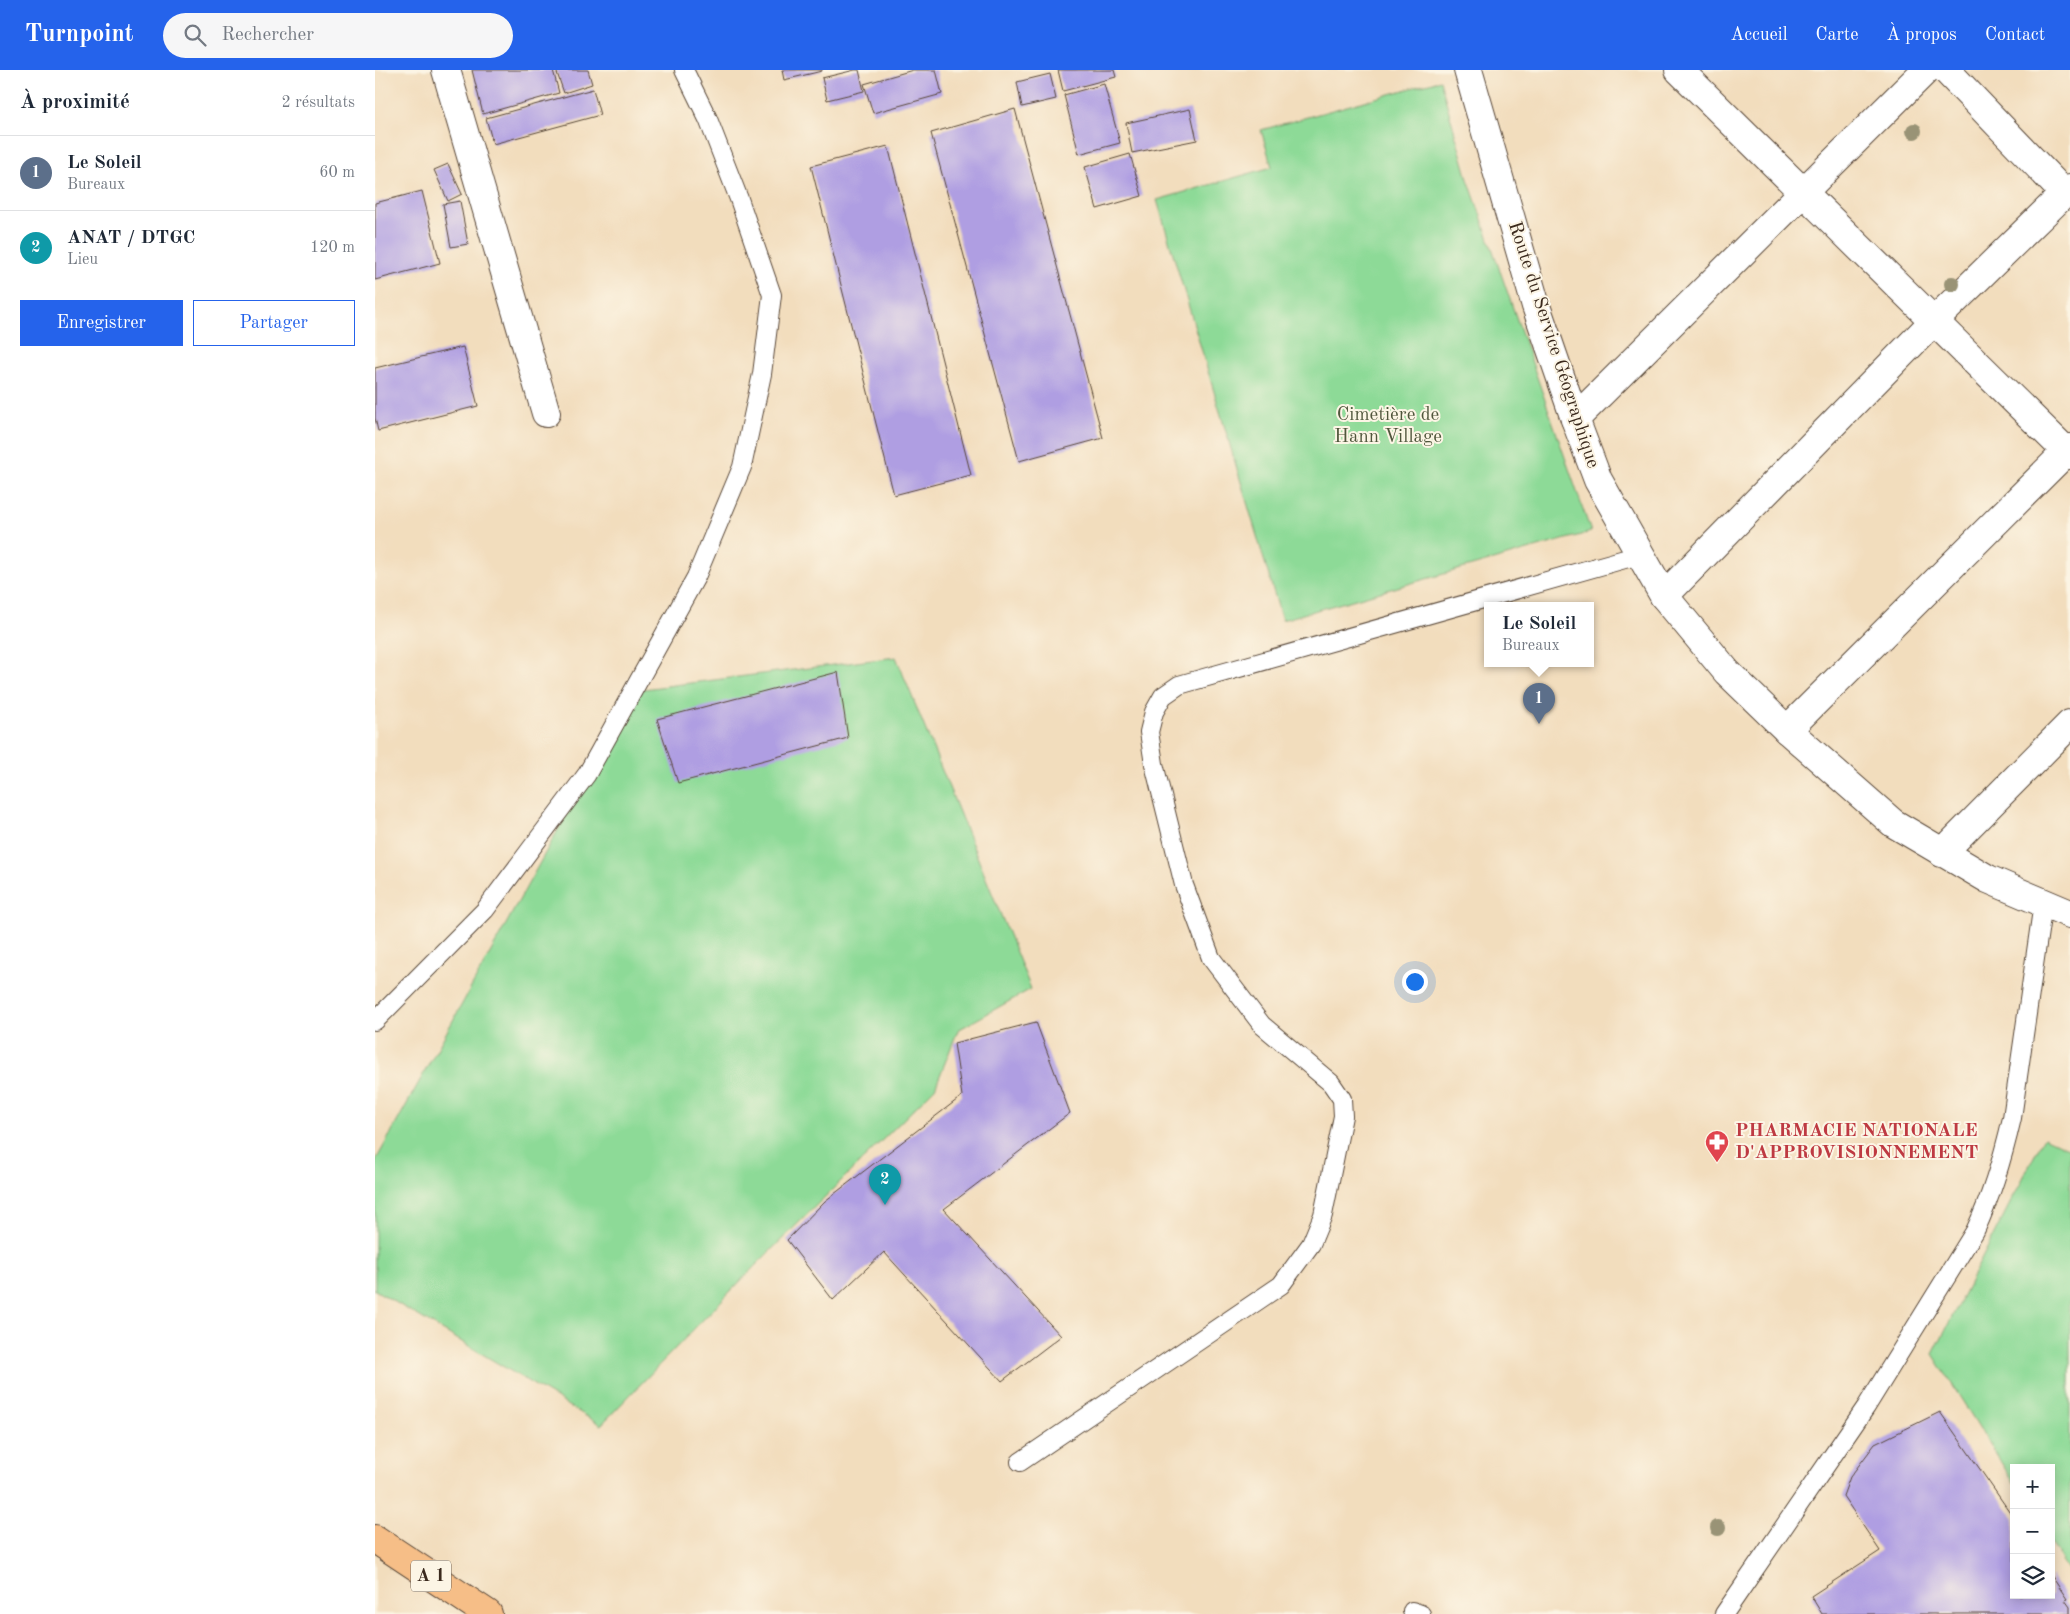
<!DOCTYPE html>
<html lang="fr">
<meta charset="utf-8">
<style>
body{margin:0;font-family:"Old Standard TT",serif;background:#f6f6f7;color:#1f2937}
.controls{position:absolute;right:15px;bottom:15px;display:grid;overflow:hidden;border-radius:0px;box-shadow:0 2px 12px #0003}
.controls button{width:45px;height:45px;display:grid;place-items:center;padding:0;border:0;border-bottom:1px solid #e0e1e3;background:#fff;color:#1f2937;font:25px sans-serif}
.you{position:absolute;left:1039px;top:911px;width:18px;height:18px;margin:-12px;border:4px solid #fff;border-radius:50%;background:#1a73e8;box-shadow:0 0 0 8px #1a73e833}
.badge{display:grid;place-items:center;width:32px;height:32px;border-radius:50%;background:#2563eb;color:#fff;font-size:16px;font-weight:700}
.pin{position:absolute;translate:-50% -41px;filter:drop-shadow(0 1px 2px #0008)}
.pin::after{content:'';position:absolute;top:26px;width:18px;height:15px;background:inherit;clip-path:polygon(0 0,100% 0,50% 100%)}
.popup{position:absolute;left:1109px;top:532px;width:110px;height:65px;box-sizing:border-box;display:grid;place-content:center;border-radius:0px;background:#fff;filter:drop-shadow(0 1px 4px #0005);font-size:16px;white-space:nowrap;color:#747a83}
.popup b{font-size:19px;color:#1f2937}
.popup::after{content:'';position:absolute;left:50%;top:100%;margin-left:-10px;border:10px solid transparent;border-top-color:#fff}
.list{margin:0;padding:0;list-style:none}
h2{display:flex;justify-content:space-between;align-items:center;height:65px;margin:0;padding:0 20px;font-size:21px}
h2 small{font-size:16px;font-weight:400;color:#747a83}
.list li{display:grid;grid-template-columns:32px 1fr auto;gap:15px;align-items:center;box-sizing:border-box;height:75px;padding:0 20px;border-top:1px solid #e0e1e3}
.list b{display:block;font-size:19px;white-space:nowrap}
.list p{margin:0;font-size:16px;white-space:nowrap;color:#747a83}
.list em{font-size:16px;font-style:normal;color:#747a83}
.actions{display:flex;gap:10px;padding:15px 20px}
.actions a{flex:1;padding:11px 0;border:1px solid #2563eb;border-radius:0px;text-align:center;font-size:18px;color:#2563eb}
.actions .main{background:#2563eb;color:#fff}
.icon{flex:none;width:28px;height:28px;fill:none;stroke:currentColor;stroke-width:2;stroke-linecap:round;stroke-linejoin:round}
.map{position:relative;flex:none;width:1695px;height:1544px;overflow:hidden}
header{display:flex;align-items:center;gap:30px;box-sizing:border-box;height:70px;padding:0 25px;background:#2563eb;color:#fff}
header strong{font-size:24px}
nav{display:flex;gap:28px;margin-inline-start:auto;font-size:18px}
.search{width:350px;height:45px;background:#f6f6f7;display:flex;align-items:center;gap:12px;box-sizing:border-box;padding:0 18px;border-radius:28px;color:#747a83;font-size:19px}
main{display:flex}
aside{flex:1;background:#fff}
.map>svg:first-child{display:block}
</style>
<header>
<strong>Turnpoint</strong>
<div class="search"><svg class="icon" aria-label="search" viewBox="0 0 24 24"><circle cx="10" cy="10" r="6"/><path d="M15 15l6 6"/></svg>Rechercher</div>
<nav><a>Accueil</a><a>Carte</a><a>À propos</a><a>Contact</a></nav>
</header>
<main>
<aside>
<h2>À proximité<small>2 résultats</small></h2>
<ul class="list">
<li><span class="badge" style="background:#5c6f8a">1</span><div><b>Le Soleil</b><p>Bureaux</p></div><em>60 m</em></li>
<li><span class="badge" style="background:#0f9aa8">2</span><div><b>ANAT / DTGC</b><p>Lieu</p></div><em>120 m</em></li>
</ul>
<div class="actions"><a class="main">Enregistrer</a><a>Partager</a></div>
</aside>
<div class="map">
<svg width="1695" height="1544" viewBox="0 0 1695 1544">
<rect width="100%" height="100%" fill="#fcf5e5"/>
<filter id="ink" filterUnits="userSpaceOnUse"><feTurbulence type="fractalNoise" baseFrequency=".02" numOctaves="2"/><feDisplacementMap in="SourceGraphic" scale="10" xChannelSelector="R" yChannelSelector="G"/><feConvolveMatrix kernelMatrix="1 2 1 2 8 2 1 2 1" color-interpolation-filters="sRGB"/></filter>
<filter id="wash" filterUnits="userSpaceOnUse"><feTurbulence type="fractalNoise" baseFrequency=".0096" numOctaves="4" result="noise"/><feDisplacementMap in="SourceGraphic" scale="20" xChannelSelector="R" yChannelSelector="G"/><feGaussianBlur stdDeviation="1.12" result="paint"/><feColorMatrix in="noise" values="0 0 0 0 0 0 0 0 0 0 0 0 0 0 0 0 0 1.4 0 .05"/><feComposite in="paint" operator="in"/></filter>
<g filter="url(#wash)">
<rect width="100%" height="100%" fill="#f2ddbd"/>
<g fill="#8dda97" stroke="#64825a">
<polygon points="1065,10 1093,109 1216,462 907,550 782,130 897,97 886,60"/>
<polygon points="521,587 656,919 583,960 560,1018 380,1196 226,1355 0,1220 0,1092 260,620"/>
<polygon points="1669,1067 1695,1079 1695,1503 1676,1473 1676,1398 1639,1398 1639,1413 1558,1284"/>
</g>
<g id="blocks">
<g fill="#af9ee2">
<polygon points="97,0 178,0 184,23 108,44"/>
<polygon points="181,0 213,0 217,14 189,23"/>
<polygon points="407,0 447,0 447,1 409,10"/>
<polygon points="480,0 484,0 489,21 452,30 447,8"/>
<polygon points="538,0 561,0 567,24 498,43 489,14"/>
<polygon points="683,0 739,0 741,7 688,21"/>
<polygon points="675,4 681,29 647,37 642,12"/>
<polygon points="729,14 745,73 704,84 689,25"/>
<polygon points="218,19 225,45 118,74 111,48"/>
<polygon points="640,39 728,368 644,391 556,63"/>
<polygon points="815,39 822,70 757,83 751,53"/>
<polygon points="513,76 596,405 519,425 436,96"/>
<polygon points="755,84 767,126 722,139 710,97"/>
<polygon points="73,94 87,124 73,131 59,100"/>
<polygon points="47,121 65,193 0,210 0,133"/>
<polygon points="85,131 93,174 76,177 68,134"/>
<polygon points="88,277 103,336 3,361 0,348 0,298"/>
<polygon points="463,602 473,668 303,713 282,649"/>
<polygon points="661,952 695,1043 569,1139 686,1266 627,1311 509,1182 458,1230 412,1170 450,1131 587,1026 579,973"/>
<polygon points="1565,1342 1639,1448 1639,1525 1676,1525 1676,1505 1692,1529 1690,1530 1695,1537 1695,1544 1447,1544 1436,1526 1505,1481 1468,1426 1475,1407 1500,1374"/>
</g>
</g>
</g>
<g filter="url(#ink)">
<use href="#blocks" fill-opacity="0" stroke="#564536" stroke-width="1"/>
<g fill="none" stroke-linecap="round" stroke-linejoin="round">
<g stroke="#564536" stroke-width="20">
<g id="service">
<polyline points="0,951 110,840 212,704 321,507 367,397 387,304 397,225 364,129 333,49 309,0"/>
<polyline points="645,1392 906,1215 936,1174 948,1145 968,1046 967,1029 956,1013 887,955 836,888 809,815 779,694 774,662 779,642 788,626 804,615 1264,485"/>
<polyline points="1037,1541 1046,1544"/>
<path d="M1349,1544l142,-207 109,-176c17,-36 28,-74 37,-113l31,-215"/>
</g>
</g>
<g stroke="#564536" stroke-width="30">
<g id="minor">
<polyline points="71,0 171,343"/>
<polyline points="1093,0 1161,236 1200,349 1223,410 1289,526 1352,602 1412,660 1518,753 1613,809 1695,844"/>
<polyline points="1304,0 1695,385"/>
<polyline points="1571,0 1690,124"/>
<polyline points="1200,349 1551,0"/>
<polyline points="1289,526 1559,251 1695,118"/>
<polyline points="1412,660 1695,378"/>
<polyline points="1567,783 1695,654"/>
</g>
</g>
<g stroke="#564536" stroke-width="30">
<polyline id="motorway" points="0,1469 113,1544"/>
</g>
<use href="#service" stroke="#fff" stroke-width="18"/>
<use href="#minor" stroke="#fff" stroke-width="28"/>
<use href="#motorway" stroke="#f6be87" stroke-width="28"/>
</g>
<g fill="#999376">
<circle cx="1539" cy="61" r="8"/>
<circle cx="1577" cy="214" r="8"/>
<circle cx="1343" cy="1458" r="8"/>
</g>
</g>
<defs>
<g id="pharmacy-pin" transform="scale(1.25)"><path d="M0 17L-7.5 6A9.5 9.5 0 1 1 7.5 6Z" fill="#e0444e" stroke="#fcf5e5"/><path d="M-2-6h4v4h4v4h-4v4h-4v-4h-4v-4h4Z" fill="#fff"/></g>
</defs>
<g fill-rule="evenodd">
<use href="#pharmacy-pin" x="1342" y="1072"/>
</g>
<g text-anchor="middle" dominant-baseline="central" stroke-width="4" stroke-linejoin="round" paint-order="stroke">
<rect fill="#fcf5e5" stroke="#75675a" stroke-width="1" x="36" y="1490.5" width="40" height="31" rx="4"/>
<g font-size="18" font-weight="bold" fill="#3b2a1e">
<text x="56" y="1506">A 1</text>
</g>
<g font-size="19" fill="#3b2a1e" stroke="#fcf5e5">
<text transform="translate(1178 275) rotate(72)">Route du Service Géographique</text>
</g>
<g font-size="19" fill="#50563c" stroke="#fcf5e5">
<text x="1013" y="345">Cimetière de<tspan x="1013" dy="22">Hann Village</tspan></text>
</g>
<g font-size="19" font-weight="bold" fill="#be3a42" stroke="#fcf5e5" text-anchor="start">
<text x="1360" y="1061">PHARMACIE NATIONALE<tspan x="1360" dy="22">D'APPROVISIONNEMENT</tspan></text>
</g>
</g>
</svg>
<div class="controls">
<button>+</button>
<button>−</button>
<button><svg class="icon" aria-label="layers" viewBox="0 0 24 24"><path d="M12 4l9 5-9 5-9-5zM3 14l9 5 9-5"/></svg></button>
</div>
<div class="you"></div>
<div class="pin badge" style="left:1164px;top:654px;background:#5c6f8a">1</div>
<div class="popup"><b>Le Soleil</b>Bureaux</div>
<div class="pin badge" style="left:510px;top:1135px;background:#0f9aa8">2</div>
</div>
</main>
